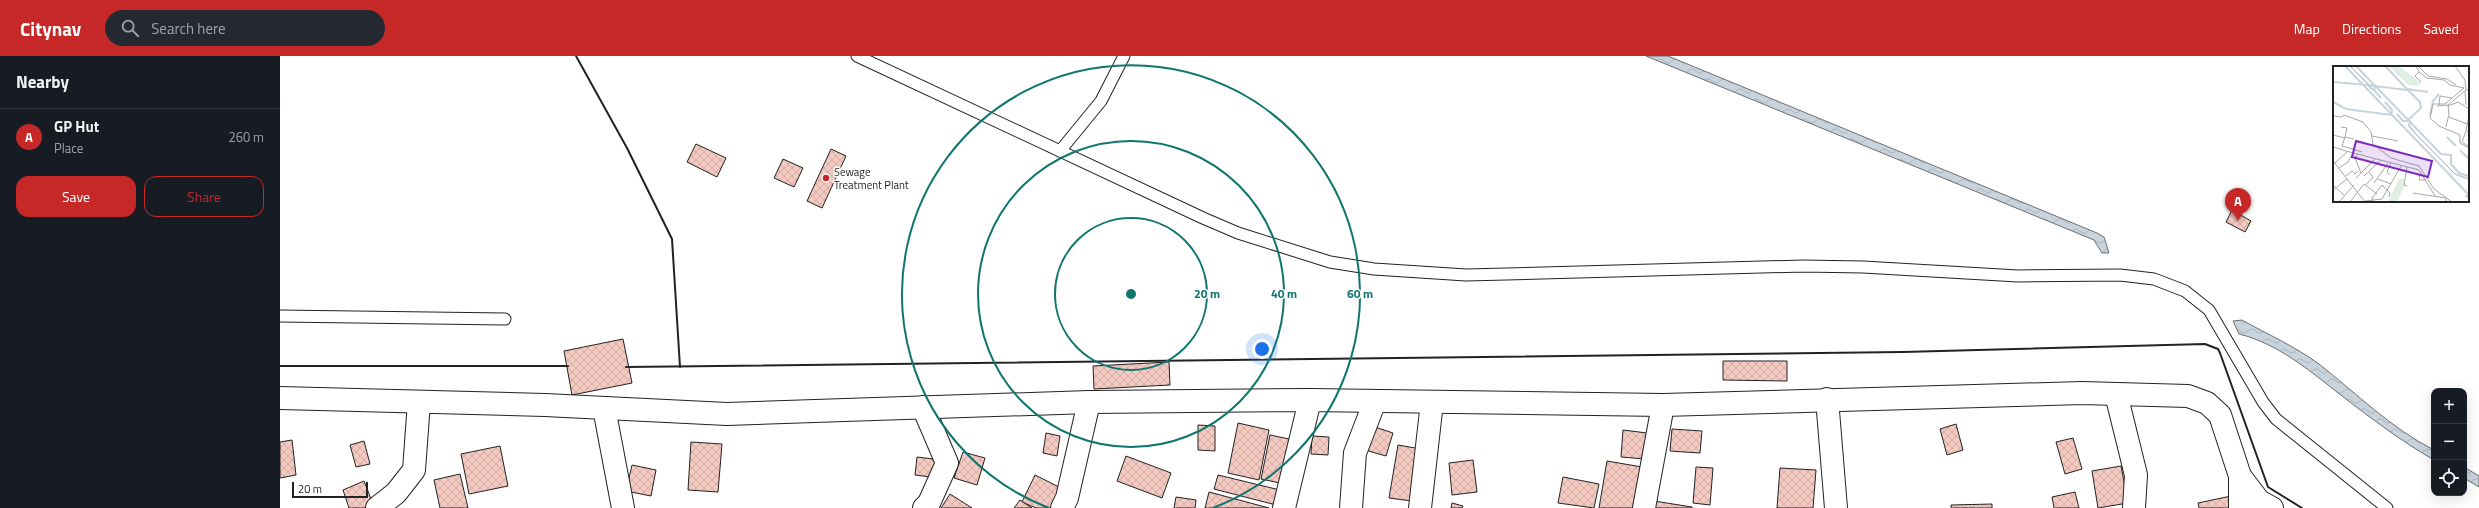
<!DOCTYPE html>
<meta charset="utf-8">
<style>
body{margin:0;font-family:"Titillium Web",sans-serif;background:#242831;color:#f1f3f6}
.controls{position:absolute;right:12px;bottom:12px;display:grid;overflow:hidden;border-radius:8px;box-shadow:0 4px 16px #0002}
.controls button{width:36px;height:36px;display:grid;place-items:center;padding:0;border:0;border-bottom:1px solid #363941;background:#171b24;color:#f1f3f6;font:20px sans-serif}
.scale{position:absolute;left:12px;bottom:10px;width:76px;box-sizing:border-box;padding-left:4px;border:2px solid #222;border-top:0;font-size:11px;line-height:14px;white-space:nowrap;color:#222;-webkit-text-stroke:3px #fff;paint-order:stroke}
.you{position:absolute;left:982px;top:293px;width:14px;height:14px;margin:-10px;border:3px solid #fff;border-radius:50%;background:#1a73e8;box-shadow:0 0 0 6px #1a73e833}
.badge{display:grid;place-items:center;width:26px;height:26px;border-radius:50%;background:#c62828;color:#fff;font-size:13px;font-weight:700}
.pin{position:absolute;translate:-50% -33px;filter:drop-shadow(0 1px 2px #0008)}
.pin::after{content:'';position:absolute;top:21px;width:14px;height:12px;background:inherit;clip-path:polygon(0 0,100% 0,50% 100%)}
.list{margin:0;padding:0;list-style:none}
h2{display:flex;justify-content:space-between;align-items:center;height:52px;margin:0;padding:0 16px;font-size:17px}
h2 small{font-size:13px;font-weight:400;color:#9ea1a6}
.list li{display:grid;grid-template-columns:26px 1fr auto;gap:12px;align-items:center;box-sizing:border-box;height:56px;padding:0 16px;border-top:1px solid #363941}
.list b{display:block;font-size:15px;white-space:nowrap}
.list p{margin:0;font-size:13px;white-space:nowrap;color:#9ea1a6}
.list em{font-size:13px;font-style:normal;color:#9ea1a6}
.actions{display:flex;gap:8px;padding:12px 16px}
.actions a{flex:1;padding:9px 0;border:1px solid #c62828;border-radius:12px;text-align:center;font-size:14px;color:#c62828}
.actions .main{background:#c62828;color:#fff}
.icon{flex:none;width:22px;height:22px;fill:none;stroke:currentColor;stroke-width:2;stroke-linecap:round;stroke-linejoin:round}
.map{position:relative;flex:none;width:2199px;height:452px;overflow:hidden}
header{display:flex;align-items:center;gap:24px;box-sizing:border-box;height:56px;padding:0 20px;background:#c62828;color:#fff}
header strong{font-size:19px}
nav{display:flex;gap:22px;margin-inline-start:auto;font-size:14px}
.search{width:280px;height:36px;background:#242831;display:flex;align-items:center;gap:10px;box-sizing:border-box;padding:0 14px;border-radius:22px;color:#9ea1a6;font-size:15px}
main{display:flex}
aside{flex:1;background:#171b24}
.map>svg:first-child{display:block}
</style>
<header>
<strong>Citynav</strong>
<div class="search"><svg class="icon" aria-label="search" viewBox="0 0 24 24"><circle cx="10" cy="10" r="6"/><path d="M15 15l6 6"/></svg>Search here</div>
<nav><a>Map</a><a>Directions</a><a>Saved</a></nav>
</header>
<main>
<aside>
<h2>Nearby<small></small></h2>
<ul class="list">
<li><span class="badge">A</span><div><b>GP Hut</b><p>Place</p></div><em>260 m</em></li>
</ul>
<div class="actions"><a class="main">Save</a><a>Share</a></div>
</aside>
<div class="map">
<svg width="2199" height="452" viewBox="0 0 2199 452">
<defs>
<pattern id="water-waves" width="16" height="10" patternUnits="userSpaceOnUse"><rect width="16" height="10" fill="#c7d3dd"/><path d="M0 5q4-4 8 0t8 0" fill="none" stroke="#abb5bd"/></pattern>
<pattern id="building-cross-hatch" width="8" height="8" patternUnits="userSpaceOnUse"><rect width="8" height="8" fill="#f3c9c0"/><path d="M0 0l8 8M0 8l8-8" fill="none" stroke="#d0aca5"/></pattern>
</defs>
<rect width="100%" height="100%" fill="#fff"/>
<g fill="url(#water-waves)" stroke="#6f6f6f">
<polygon points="1366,0 1388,0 1817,177 1824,181 1829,197 1822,197 1814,184"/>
<path d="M1962,264c25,14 54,27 77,44 38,30 72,64 115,86v10c-33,-19 -62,-41 -92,-64 -32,-25 -63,-52 -103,-62l-6,-13z"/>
<polygon points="2184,411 2199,420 2199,431 2184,422"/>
</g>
<g fill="url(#building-cross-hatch)" stroke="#222">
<polygon points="416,88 446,102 437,121 407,106"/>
<polygon points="551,93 566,100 542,152 527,145"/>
<polygon points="503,103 523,112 514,131 494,122"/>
<polygon points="1952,154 1971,165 1965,176 1946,166"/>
<polygon points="343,283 352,327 292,339 284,295"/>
<polygon points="1443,305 1507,305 1507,325 1443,324"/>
<polygon points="889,306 890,329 814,333 813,310"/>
<polygon points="958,367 989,374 979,424 948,417"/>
<polygon points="1676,368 1683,394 1667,399 1660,373"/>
<polygon points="918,369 935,370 935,395 918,394"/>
<polygon points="1092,370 1113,377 1106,400 1085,394"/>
<polygon points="1392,373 1422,375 1420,397 1390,395"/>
<polygon points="1343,374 1367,377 1365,403 1341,401"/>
<polygon points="766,377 780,380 777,400 763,397"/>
<polygon points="990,379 1014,384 1005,428 981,423"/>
<polygon points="1032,380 1049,381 1048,399 1031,398"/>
<polygon points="1793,382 1802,413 1785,418 1776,386"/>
<polygon points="12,384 16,419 0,422 0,386"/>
<polygon points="84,385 90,408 76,411 70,389"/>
<polygon points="411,386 442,388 438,436 408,434"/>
<polygon points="1118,389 1141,393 1132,445 1109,442"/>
<polygon points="220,390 228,430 189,438 181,398"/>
<polygon points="683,396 705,402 697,429 674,422"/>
<polygon points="846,400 891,417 882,442 837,425"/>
<polygon points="637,401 661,404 659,422 635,419"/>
<polygon points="1193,404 1197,436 1172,439 1169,407"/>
<polygon points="1327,405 1368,412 1361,452 1319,452"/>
<polygon points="352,409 376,414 371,440 346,435"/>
<polygon points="1841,410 1848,447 1818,452 1812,415"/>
<polygon points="1416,411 1433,412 1430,449 1413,447"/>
<polygon points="1500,412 1536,414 1533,452 1497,452"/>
<polygon points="180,418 188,452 160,452 154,424"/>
<polygon points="755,419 783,433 774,452 756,452 742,446"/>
<polygon points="938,419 1000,434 996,449 934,433"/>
<polygon points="1283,421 1319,428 1314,452 1278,447"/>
<polygon points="84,425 93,448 84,452 69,452 63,434"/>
<polygon points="929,436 989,452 925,452"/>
<polygon points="1795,436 1799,452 1774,452 1772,441"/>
<polygon points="670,438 692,452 661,452"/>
<polygon points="1951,440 1954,452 1919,452 1918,447"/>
<polygon points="896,441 916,444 915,452 894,452"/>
<polygon points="740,444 752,452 734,452"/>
<polygon points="1374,445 1412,451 1412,452 1373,452"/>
<polygon points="1172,447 1183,450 1182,452 1171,452"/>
<polygon points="1712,448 1712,452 1671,452 1671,449"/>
</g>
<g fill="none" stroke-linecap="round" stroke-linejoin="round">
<g stroke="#222" stroke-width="13">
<g id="lane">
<polyline points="577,0 923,162 958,177 1050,206 1094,213 1186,219 1523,210 1583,211 1738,220 1840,219 1874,223 1905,235 1929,254 1983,346 1996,363 2107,452"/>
<polyline points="780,95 821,45 844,0"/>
<polyline points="0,260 225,263"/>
</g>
</g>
<g stroke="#222" stroke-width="24">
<g id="street">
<polyline points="1836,338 1856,419 1854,452"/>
<polyline points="1547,343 1556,452"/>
<polyline points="643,351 667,407 649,447 644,452"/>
<polyline points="324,352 343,452"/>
<polyline points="97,452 116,437 134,414 139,346"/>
<polyline points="782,452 787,442 809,346"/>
<polyline points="1004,452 1030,344"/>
<polyline points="1071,452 1075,397 1095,345"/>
<polyline points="1140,452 1152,346"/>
<polyline points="1364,452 1383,349"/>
<polyline points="1960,452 1960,420"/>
</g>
</g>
<g stroke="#222" stroke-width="24">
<polyline id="secondary" points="0,342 265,349 447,358 809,346 1030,344 1383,349 1802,337 1908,340 1927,347 1940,359 1960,420 1979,445 1992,452"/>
</g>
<use href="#lane" stroke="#fff" stroke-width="11"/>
<use href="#street" stroke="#fff" stroke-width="22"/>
<use href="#secondary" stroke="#fff" stroke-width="22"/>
<g stroke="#222" stroke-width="2">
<polyline points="296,0 347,92 392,183 400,311"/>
<polyline points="0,310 288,310"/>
<polyline points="346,311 1623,296 1925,288 1938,293 1940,297 1988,431 2022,452"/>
</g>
</g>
<g fill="none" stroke="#0f766e" stroke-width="2">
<circle cx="851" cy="238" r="76"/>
<circle cx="851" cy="238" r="153"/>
<path d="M769 452A229 229 0 1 1 933 452"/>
</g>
<circle fill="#c62828" stroke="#fff" stroke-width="1.5" cx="546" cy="122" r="4"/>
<g text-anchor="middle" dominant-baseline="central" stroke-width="3" stroke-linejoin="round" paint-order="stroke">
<g font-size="11" fill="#222" stroke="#fff" text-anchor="start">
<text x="554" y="116">Sewage<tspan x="554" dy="13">Treatment Plant</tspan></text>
</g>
</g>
<g transform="translate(2053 10)">
<rect width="136" height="136" fill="#fff"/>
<path d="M56,0h10l22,17 -4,3 -9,-1zM66,113h5v7l-7,16h-9z" fill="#e0efe3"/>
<path fill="none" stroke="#c7d3dd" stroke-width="2" d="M12,0l123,128 -2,2 3,2M23,0l85,88 10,1v9l8,9 10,3M52,0l22,23 21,3M28,11l8,8 6,1M0,16l35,3 5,5M48,32l-7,-8 1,-4 32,4M0,36l13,7 45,6 1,-5 -7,-8M64,48l6,7h4l14,-13 -1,-6 -14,-14M97,49l3,-14 6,-7M77,54l-1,6 6,7M114,71l9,9M127,84l9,9M122,108l14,5"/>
<path fill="none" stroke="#a7a7a7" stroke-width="1" d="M17,0l11,11M83,0l3,6 8,6 17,2 6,5 14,3 -19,16h-12l-3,14 9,8 21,9v8l9,5M85,0l10,10 19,3 9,6M122,0l10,14 1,10h3M86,6l-4,4 6,6M132,25l1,14M106,39l1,-9 12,2M104,40l11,-1 18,-15M115,40l10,-4 11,7M0,50l9,1 2,-2 19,7 8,10 2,12 18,14 28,8 15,23 18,13M116,51l18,7M136,51l-3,13 3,2M8,61l6,1 -2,9M113,61l3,-13 -1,-9M133,65l-4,11 6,4M82,67l40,41M0,69l12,3M39,70l26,5M21,73l-9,-2 -3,9 20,6M0,81l13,4M13,85l73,19 16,26M25,88l-3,4 6,15M0,95l32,41M2,97l13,-12M74,101l-3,18 3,1M6,102l9,-6 5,-9M87,108l-1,6h7M57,109l-3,-3 4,-9M13,110l6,-5 3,3 3,-3M31,110l17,-16M23,112l19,-19M45,113l13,5M41,117l14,-20M0,119l12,11M33,119l7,-8 -4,-5M0,124l14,-11M80,127l33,5v4M32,135l17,-2 19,-33M40,135l-1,-3 10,-13 8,8 -1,4M6,136l15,-17M17,136l14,-18 13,10"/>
<path fill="#7b2cbf" fill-opacity="0.15" stroke="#7b2cbf" stroke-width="2" d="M23,75l76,20 -4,16 -76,-20z"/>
<rect width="136" height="136" fill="none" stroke="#222" stroke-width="2"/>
</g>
<circle cx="851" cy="238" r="6" fill="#0f766e" stroke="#fff" stroke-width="2"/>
<g font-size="12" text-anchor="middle" font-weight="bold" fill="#0f766e" stroke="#fff" stroke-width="3" stroke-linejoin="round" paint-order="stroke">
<text x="927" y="242">20 m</text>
<text x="1004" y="242">40 m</text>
<text x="1080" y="242">60 m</text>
</g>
</svg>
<div class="controls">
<button>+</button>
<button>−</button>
<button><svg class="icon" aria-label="locate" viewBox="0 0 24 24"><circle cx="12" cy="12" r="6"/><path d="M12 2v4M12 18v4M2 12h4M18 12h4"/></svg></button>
</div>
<div class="scale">20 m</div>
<div class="you"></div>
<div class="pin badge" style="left:1958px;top:165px">A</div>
</div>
</main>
